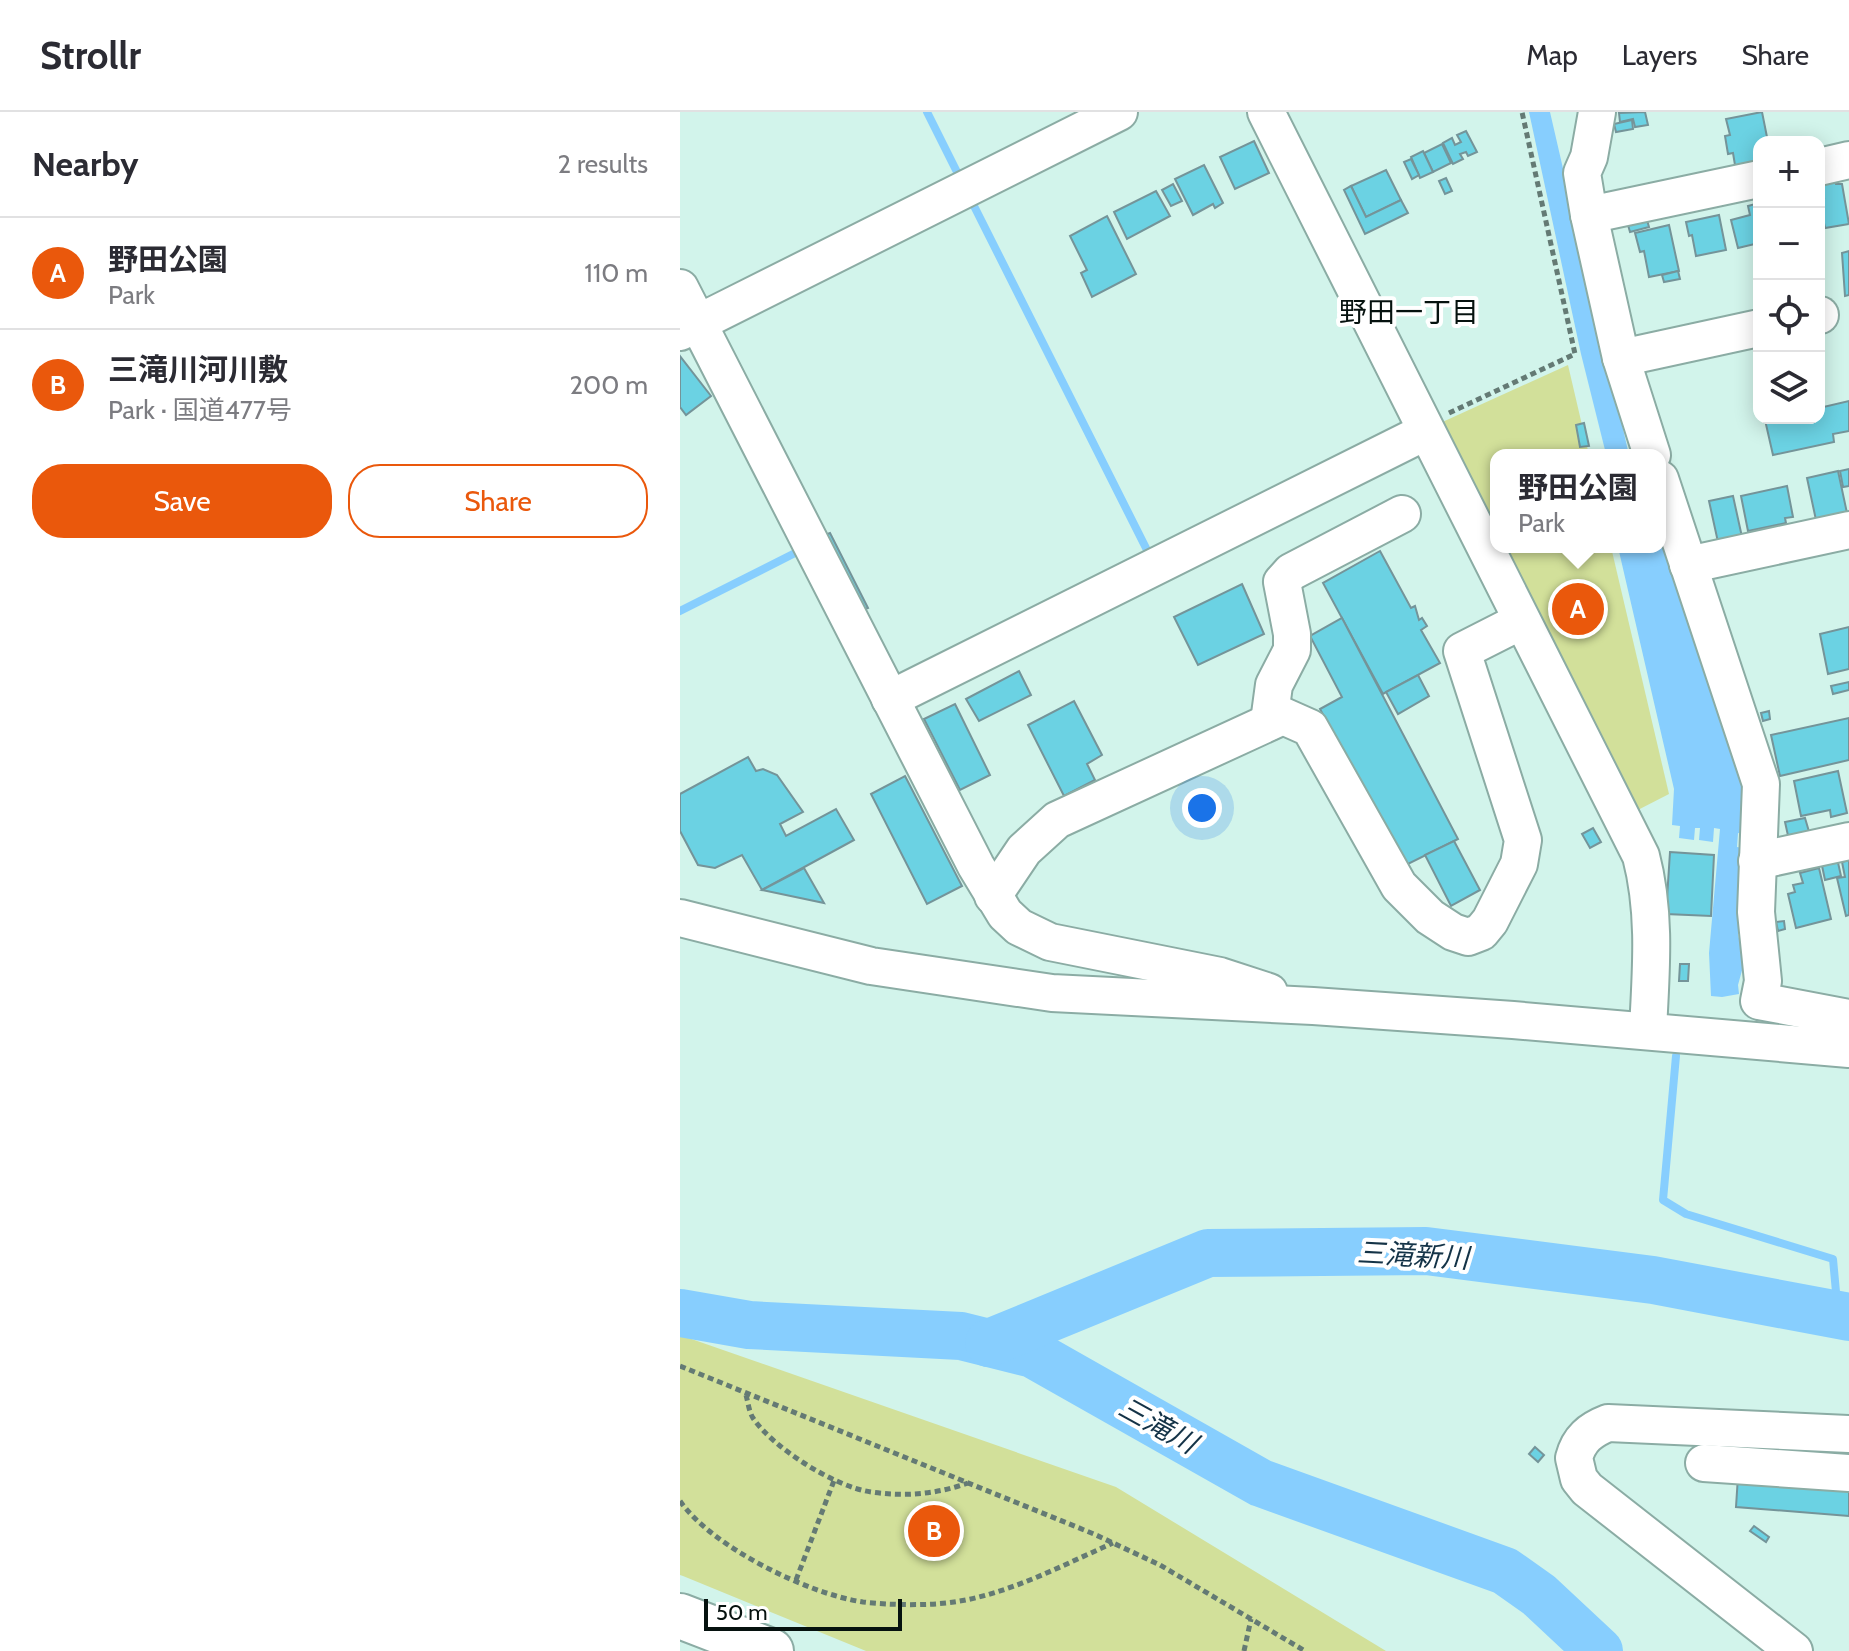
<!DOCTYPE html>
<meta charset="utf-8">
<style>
body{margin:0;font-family:Cabin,"Noto Sans JP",sans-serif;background:#f7f7f7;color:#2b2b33}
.controls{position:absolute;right:24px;top:24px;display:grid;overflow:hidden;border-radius:16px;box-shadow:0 4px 20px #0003}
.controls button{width:72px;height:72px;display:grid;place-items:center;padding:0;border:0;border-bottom:2px solid #e1e1e2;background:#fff;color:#2b2b33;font:40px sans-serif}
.scale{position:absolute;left:24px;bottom:20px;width:198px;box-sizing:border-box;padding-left:8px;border:4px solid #06120f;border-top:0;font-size:22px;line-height:28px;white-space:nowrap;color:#06120f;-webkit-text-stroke:6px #fff;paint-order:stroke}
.you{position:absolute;left:522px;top:696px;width:28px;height:28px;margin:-20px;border:6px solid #fff;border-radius:50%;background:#1a73e8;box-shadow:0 0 0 12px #1a73e833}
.badge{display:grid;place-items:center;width:52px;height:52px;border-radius:50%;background:#ea580c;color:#fff;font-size:26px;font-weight:700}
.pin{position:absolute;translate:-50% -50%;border:4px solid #fff;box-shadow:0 2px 8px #0006}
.popup{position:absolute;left:810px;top:337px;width:176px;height:104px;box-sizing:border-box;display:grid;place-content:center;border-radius:16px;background:#fff;filter:drop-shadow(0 2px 6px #0005);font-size:26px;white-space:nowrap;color:#7c7c81}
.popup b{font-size:30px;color:#2b2b33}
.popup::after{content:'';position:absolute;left:50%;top:100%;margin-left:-16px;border:16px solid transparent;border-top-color:#fff}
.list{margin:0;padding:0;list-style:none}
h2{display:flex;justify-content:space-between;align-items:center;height:104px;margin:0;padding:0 32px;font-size:34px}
h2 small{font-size:26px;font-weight:400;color:#7c7c81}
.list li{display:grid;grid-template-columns:52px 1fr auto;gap:24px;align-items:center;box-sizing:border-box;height:112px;padding:0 32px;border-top:2px solid #e1e1e2}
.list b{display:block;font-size:30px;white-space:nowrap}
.list p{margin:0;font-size:26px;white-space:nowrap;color:#7c7c81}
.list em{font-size:26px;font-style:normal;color:#7c7c81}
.actions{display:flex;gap:16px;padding:24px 32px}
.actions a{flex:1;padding:18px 0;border:2px solid #ea580c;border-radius:32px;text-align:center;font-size:28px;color:#ea580c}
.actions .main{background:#ea580c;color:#fff}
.icon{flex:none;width:44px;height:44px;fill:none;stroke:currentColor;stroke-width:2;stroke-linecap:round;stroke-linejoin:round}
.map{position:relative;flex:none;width:1169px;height:1539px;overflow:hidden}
header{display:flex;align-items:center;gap:48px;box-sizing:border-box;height:112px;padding:0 40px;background:#fff;border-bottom:2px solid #e1e1e2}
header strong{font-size:38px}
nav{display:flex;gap:44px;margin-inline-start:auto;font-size:28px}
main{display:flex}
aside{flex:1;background:#fff}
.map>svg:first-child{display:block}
</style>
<header>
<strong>Strollr</strong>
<nav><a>Map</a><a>Layers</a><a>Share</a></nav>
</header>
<main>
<aside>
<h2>Nearby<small>2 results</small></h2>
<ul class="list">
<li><span class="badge">A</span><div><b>野田公園</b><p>Park</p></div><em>110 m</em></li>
<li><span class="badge">B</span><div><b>三滝川河川敷</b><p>Park · 国道477号</p></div><em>200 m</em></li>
</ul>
<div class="actions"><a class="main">Save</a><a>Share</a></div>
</aside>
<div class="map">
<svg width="1169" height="1539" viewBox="0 0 1169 1539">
<rect width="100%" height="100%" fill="#d2f4eb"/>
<g fill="#d2e09a">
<polygon points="888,253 909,343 816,343 816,428 758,312"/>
<polygon points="820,435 931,435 989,682 952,701"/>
<polygon points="0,1223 436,1375 706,1539 186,1539 3,1464 0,1463"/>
</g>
<g fill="#87cefe">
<polygon points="849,0 870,0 949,343 916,343 916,341 925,338 901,242"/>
<polygon points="980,401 1070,669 1066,722 1058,721 1057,735 1064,736 1063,821 1058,822 1064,851 1058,873 1059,882 1042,885 1031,884 1029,841 1040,717 1034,716 1033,730 1019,728 1020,716 1015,716 1014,728 999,726 1000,714 992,713 994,677 938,435 980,435"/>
</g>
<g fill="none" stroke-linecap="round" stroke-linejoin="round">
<g stroke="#87cefe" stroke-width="8">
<polyline points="247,0 281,68"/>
<polyline points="292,90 470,444"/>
<polyline points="0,499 119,439"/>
<polyline points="996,944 983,1088 1006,1102 1153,1147 1158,1202"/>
</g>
<g stroke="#87cefe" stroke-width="48">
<polyline points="0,1201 69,1213 281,1224 353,1242 581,1371 825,1459 859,1483 919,1539"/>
<polyline points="309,1231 528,1141 746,1139 973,1168 1169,1205"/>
</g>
</g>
<g fill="#6bd2e3" stroke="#749499" stroke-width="2">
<polygon points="965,0 968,13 955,15 953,7 940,10 939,1"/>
<polygon points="1082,0 1088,30 1079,30 1079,50 1056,59 1053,41 1048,42 1045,24 1050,23 1046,7"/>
<polygon points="952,8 953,17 936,20 934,12"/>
<polygon points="786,19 797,40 788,44 786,40 780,42 783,47 773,52 763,31 772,26 775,33 781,30 777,23"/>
<polygon points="574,29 589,61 555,77 540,45"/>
<polygon points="762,32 771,51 753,60 744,41"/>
<polygon points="743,39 753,60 740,66 731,45"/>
<polygon points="731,47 739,63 732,67 724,50"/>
<polygon points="524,53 543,91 535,96 533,92 513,103 495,67"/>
<polygon points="706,58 721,88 686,105 671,74"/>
<polygon points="1155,65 1156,72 1162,72 1169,112 1145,116 1139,87 1144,86 1140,69"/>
<polygon points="766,66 772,79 765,82 759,69"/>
<polygon points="493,72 502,89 491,94 482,78"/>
<polygon points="671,74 686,105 721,88 728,101 685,122 664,78"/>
<polygon points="476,79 490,104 447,127 434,100"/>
<polygon points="1079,91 1079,131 1058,136 1051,108 1070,103 1068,94"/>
<polygon points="965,101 969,115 950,120 946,106"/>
<polygon points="1039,103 1046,138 1016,144 1012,123 1009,124 1006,110"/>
<polygon points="427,104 456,162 412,185 401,161 407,158 390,124"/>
<polygon points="989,113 999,159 969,165 964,139 960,140 955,121"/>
<polygon points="1169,139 1169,183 1165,184 1162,141"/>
<polygon points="998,159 1000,167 984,170 982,163"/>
<polygon points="0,244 31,284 6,303 0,295"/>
<polygon points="1169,289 1169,319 1153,322 1154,330 1093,343 1085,308 1139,306 1139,296"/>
<polygon points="904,311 909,334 900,335 896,313"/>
<polygon points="1169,357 1169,374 1163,375 1160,359"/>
<polygon points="1158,359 1167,401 1136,408 1127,366"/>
<polygon points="1107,374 1113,405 1105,406 1106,411 1068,419 1061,384"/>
<polygon points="1053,384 1062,425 1038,430 1029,389"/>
<polygon points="150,421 188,496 180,499 142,424"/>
<polygon points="700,439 731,496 735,494 739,508 742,506 747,514 741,518 760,551 703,582 643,471"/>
<polygon points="562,472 584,522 518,553 494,505"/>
<polygon points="662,506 778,727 724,754 640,597 662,585 630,524"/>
<polygon points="1169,515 1169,557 1148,562 1140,522"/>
<polygon points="339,559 351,583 299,609 286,587"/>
<polygon points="738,563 749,584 718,602 706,580"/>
<polygon points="1169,570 1169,578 1153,582 1151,574"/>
<polygon points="394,589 422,643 407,652 415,668 384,684 348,613"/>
<polygon points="275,592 310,663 280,678 244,607"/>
<polygon points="1089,599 1090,607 1083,609 1081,601"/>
<polygon points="1169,606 1169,648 1100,664 1091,623"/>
<polygon points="68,645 76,659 83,657 97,663 123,700 100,712 106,724 156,697 174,728 82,778 62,743 35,756 18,753 0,719 0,682"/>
<polygon points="1158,659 1167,701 1151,705 1150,698 1121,704 1114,669"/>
<polygon points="225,664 282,774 247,792 191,682"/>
<polygon points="1125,706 1130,723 1109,728 1105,710"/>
<polygon points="913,716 921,730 910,736 902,722"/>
<polygon points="774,729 800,778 771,794 745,743"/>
<polygon points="990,740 1034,743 1031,804 986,802"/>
<polygon points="1157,746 1161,764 1145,768 1141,749"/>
<polygon points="1169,748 1169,803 1166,804 1157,766 1165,765 1162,750"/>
<polygon points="124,756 144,791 82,778"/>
<polygon points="1139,756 1151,807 1116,816 1108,782 1115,780 1113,773 1123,771 1120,761"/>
<polygon points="1104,809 1105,817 1098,819 1096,810"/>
<polygon points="1000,852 1009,852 1008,869 999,869"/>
<polygon points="855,1335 864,1343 858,1350 849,1342"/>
<polygon points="1058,1364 1169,1372 1169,1404 1056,1395"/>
<polygon points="1074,1414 1089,1425 1086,1430 1070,1419"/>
</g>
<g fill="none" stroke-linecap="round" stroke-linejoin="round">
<g stroke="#8baca4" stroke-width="40">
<g id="minor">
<path d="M586,0l375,744c15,57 10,115 7,173"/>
<polyline points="917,0 909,45 902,61 909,103 941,246 972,343"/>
<polyline points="1139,55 1169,48"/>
<polyline points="909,103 1079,67"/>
<polyline points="0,176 296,754 325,802 339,815 370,830 540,864 589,880"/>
<polyline points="1139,203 1140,203"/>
<polyline points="0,220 439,0"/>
<polyline points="941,246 1079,216"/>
<polyline points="980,367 1081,672 1076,800 1083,869 1079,889 1169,906"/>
<polyline points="1008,453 1169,418"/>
<polyline points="210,587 745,320"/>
<polyline points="589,610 594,573 612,538 612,522 602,470 611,460 722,402"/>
<polyline points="1077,749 1169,729"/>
<polyline points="313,784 344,738 377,708 603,604 630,616 719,774 750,805 773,820 788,825 801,820 810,809 839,752 843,728 782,539 841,509"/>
<polyline points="0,806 191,854 372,881 633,894 833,908 1169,937"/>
<polyline points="1024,1351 1169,1361"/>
<path d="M1114,1539l-207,-162 -8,-10 -5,-21c5,-19 16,-28 34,-35l241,11"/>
</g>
</g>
<g stroke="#8baca4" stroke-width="48">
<polyline id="highway" points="0,1504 91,1539"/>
</g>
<g stroke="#647a74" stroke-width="5" stroke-dasharray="6 4" stroke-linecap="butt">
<polyline points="769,301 895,242 842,0"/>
<polyline points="0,1254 414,1422 480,1453 625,1539"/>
<path d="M66,1283c2,7 3,17 7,23 20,30 82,69 118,74 34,5 66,2 97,-9"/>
<path d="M0,1389c32,46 128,93 183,101 25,3 65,4 91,0 55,-8 109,-37 159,-59"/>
<polyline points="116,1468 155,1366"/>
<polyline points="564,1539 571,1507"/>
</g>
<use href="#minor" stroke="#fff" stroke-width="36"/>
<use href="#highway" stroke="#fff" stroke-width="44"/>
</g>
<g text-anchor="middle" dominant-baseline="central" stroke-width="8" stroke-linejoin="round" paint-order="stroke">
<g font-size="28" fill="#06120f" stroke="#fff">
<text x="729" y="200">野田一丁目</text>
</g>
<g font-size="28" font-style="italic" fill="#143347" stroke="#fff">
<text transform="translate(733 1143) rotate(3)">三滝新川</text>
<text transform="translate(478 1313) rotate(29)">三滝川</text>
</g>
</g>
</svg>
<div class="controls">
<button>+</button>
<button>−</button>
<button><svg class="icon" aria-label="locate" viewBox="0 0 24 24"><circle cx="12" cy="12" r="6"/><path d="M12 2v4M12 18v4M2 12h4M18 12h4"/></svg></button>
<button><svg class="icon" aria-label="layers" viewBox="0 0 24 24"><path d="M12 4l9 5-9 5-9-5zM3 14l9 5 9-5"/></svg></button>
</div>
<div class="scale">50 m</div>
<div class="you"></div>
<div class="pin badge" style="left:898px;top:497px">A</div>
<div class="popup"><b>野田公園</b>Park</div>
<div class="pin badge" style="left:254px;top:1419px">B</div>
</div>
</main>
